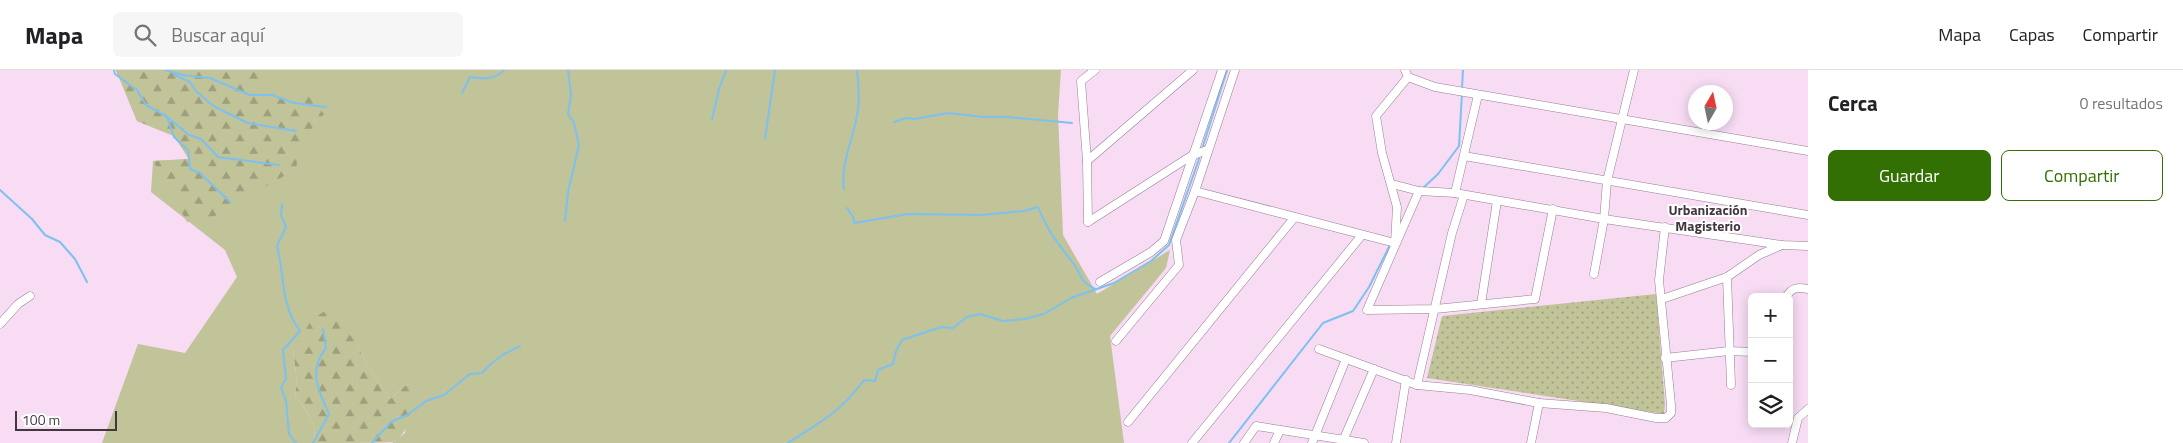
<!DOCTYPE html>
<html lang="es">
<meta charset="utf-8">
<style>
body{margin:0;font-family:"Titillium Web",sans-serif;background:#f6f6f6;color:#202124}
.controls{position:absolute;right:15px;bottom:15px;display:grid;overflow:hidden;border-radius:8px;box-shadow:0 2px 12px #0003}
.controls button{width:45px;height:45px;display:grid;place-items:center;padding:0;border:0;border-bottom:1px solid #e0e0e0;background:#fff;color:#202124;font:25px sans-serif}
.compass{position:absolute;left:1688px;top:15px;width:45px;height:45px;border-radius:50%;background:#fff;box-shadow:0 2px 12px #0003;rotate:9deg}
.scale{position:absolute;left:15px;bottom:12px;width:102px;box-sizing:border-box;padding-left:5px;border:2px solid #423740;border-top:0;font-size:14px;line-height:18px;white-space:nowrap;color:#423740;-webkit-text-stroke:4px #fff;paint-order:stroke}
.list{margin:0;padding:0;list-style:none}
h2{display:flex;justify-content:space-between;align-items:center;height:65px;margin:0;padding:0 20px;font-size:21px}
h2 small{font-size:16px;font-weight:400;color:#757577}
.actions{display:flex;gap:10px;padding:15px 20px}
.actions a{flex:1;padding:11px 0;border:1px solid #337003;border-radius:8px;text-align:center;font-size:18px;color:#337003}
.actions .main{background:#337003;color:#fff}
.icon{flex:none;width:28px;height:28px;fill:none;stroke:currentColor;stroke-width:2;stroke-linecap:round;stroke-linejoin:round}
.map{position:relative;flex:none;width:1808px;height:373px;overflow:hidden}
header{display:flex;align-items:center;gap:30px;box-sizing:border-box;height:70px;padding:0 25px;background:#fff;border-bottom:1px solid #e0e0e0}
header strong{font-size:24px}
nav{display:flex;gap:28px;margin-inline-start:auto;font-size:18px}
.search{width:350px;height:45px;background:#f6f6f6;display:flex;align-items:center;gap:12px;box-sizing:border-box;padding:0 18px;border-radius:8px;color:#757577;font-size:19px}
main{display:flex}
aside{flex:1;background:#fff}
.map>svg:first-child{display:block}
</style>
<header>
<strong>Mapa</strong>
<div class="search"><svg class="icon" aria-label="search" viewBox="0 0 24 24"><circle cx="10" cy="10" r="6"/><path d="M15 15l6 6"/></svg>Buscar aquí</div>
<nav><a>Mapa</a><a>Capas</a><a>Compartir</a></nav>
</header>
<main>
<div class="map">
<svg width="1808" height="373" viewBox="0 0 1808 373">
<defs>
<pattern id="forest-firs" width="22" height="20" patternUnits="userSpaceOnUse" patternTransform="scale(1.25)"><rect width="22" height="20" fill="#c1c398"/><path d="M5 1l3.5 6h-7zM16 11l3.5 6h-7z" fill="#9e9f7d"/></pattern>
<pattern id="park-dots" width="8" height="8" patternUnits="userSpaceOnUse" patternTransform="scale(1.25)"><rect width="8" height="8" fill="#c1c398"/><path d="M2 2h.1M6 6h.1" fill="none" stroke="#9e9f7d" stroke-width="1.8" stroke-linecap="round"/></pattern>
</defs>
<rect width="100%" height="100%" fill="#f7dcf4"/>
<path fill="#c1c398" d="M116,0h945l-3,44 5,121 34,59 73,-44 -4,18 -56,68 14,107h-732l13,-10 7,-53 -22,19 -19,-27 -15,-29 -63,7 4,31 -2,16c11,11 24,29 18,46h-211l36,-99 47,9 52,-76 -12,-27 -74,-58 2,-31 36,-2 -15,-23 -37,-15z"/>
<g fill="url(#forest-firs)">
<polygon points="116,0 282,0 268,5 253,13 250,24 275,28 309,24 324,44 300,73 296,99 213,147 187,152 153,91 189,89 174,66 137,51"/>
<path d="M330,238l26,35 15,29 19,27 23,-20c1,20 0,53 -20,63 -6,1 -68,1 -80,1 6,-17 -7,-35 -18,-46l2,-16 -4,-31 19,-31z"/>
</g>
<polygon fill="url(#park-dots)" points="1656,224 1665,334 1664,344 1427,308 1442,246"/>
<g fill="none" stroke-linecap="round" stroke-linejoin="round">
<g stroke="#7cc1f0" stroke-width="2">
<polyline points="114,0 115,4 137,20 146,35 166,46 189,65 201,69 218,87 279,95"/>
<polyline points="165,0 183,5 210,8 250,25 272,25 294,33 326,37"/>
<polyline points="175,5 190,12 196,21 212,35 227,43 248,53 296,61"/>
<polyline points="1462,18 1463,0"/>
<path d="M462,23l8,-16c12,2 26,3 34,-7"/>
<polyline points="167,47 174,67 188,80 190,99 200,103 230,132"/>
<polyline points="712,50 719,19 726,0"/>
<polyline points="894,52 906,48 914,49 948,43 984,47 1008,47 1072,53"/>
<polyline points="765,69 775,0"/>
<polyline points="1203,76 1227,0"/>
<path d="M844,119c-4,-27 11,-53 14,-80 2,-12 0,-27 -1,-39"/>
<polyline points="1422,119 1438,104 1459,76 1462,23"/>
<polyline points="0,120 32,149 45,165 60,172 75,189 87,212"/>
<path d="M282,134l-1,11 5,12 -9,19c8,30 3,58 23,85l-17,19 3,29 -5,8 5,14 3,33 7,9"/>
<path d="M847,138l6,9 1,6 54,-9 73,1 43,-4 14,-4c9,24 20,36 35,56 10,13 5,17 22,26"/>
<polyline points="565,151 568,122 579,75 574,53 568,44 571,25 568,0"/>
<path d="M313,373l16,-29c-11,-24 -21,-44 -3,-66l-3,-19"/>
<path d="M372,373l19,-21 16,-7 19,-14 18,-6 26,-21 12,-1c11,-13 23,-20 38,-27"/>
<path d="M788,373c32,-21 52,-30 76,-63l11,1 3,-11 15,-6 3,-13 6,-11 39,-13 12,1 14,-11 13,-3 23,7 22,-2 19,-5 27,-16 43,-15 37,-22 18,-16 30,-86"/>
<polyline points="1229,373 1323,253 1353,241 1369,217 1391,173"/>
</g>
<g stroke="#967e94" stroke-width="9">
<g id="minor">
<polyline points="1405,0 1408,7 1435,17 1808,81"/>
<polyline points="1464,86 1808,145"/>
<polyline points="1087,91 1193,0"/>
<polyline points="1392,114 1419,121 1455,123 1604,149 1782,175 1808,176"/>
<polyline points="1195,121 1395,173 1397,137 1382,83 1376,46 1408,7"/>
<polyline points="1419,121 1367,240 1435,239 1535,229 1553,139"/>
<polyline points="1455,123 1478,25"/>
<polyline points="1088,152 1087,91 1081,11 1095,0"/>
<polyline points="1088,152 1191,86 1207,80"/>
<polyline points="1594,204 1604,149 1607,111 1634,0"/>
<polyline points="1727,207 1731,315"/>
<polyline points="1100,212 1151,182 1164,171 1222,0"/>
<path d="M1786,227c6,-10 12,-10 22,-8"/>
<polyline points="1662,229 1727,207 1759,185 1782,175"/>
<polyline points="1481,234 1497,131"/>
<polyline points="0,254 18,234 30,226"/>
<polyline points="1116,271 1179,195 1176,170 1195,121 1235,0"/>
<polyline points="1319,279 1417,315 1470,320 1539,333 1606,338 1656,348 1666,348 1671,343 1671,335 1659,210 1665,157"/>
<polyline points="1665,288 1729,281 1752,282"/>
<polyline points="1417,315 1452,163 1464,125"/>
<polyline points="1128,352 1294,148"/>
<polyline points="1192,373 1362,165"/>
<polyline points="1244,373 1256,356 1364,373"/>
<polyline points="1274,373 1280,360"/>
<polyline points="1312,373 1346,289"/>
<polyline points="1342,373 1374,299"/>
<polyline points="1396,373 1406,310"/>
<polyline points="1531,373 1539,333"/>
<polyline points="1792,373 1798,348 1808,339"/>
</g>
</g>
<use href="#minor" stroke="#fff" stroke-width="8"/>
</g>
<g text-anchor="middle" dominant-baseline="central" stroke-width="4" stroke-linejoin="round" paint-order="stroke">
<g font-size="14" font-weight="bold" fill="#423740" stroke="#fff">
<text x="1708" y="139">Urbanización<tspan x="1708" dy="16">Magisterio</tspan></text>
</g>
</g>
</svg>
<div class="controls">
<button>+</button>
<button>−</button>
<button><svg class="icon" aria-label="layers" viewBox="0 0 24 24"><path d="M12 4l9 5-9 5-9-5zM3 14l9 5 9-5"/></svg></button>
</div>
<svg class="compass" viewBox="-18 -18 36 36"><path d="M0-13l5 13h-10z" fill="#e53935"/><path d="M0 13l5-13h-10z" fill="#757577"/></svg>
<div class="scale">100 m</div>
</div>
<aside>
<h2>Cerca<small>0 resultados</small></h2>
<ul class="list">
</ul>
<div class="actions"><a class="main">Guardar</a><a>Compartir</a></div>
</aside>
</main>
